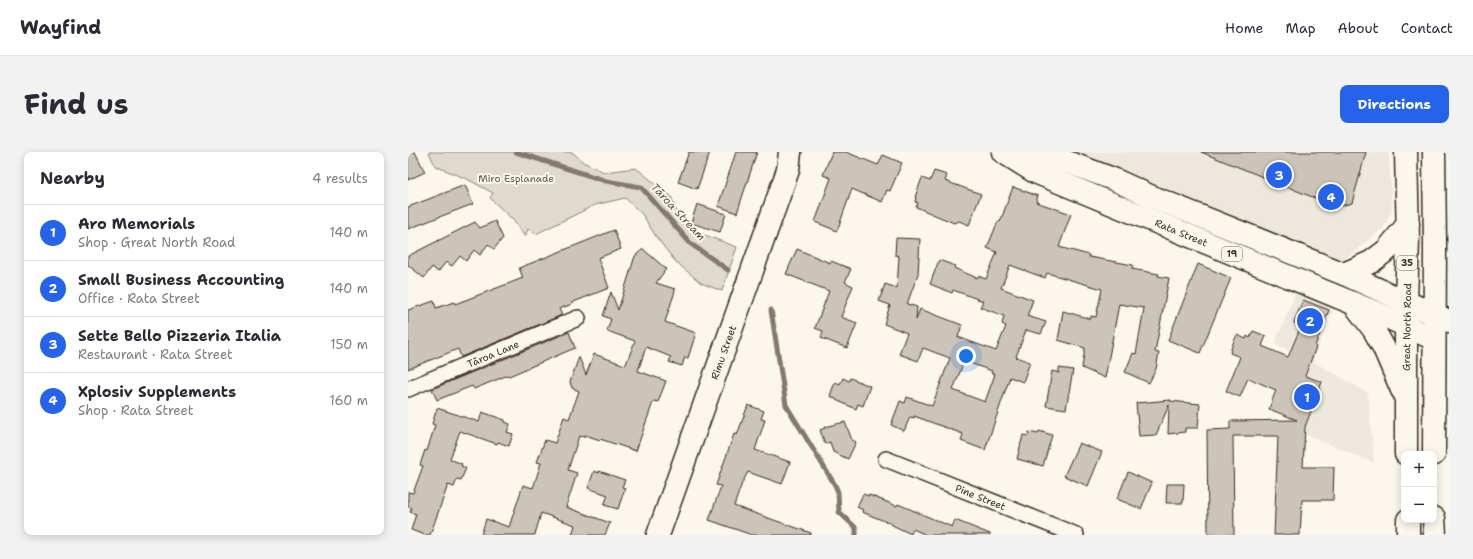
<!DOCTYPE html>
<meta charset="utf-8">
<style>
body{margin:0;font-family:"Shantell Sans",sans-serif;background:#f2f2f3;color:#2b2b33}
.controls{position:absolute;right:12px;bottom:12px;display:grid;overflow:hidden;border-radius:8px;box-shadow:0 2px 10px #0003}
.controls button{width:36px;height:36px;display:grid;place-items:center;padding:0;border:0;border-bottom:1px solid #e1e1e2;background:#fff;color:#2b2b33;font:20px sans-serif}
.you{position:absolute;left:558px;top:204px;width:14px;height:14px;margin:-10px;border:3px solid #fff;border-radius:50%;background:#1a73e8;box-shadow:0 0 0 6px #1a73e833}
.badge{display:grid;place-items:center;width:26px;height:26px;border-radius:50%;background:#2563eb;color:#fff;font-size:13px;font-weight:700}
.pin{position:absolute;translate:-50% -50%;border:2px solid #fff;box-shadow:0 1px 4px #0006}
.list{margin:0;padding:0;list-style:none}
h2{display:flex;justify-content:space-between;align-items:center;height:52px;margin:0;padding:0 16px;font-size:17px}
h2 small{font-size:13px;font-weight:400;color:#7c7c81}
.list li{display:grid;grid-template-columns:26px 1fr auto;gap:12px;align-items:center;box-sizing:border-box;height:56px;padding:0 16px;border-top:1px solid #e1e1e2}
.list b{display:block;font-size:15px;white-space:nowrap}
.list p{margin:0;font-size:13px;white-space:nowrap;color:#7c7c81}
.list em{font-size:13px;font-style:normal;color:#7c7c81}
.map{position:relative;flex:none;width:1041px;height:383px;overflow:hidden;border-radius:8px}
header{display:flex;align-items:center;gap:24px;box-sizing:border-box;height:56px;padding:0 20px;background:#fff;border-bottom:1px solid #e1e1e2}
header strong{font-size:19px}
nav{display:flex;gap:22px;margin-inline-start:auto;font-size:14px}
.intro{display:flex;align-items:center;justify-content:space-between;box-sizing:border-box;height:96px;padding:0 24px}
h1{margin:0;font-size:28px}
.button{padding:10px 18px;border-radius:8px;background:#2563eb;color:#fff;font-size:14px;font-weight:700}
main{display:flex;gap:24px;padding:0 24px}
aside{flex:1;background:#fff;border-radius:8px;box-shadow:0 2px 10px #0003}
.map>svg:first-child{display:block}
</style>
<header>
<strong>Wayfind</strong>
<nav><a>Home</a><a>Map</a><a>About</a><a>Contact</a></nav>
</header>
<div class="intro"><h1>Find us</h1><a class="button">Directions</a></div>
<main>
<aside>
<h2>Nearby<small>4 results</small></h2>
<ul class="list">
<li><span class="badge">1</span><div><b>Aro Memorials</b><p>Shop · Great North Road</p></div><em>140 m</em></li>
<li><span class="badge">2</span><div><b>Small Business Accounting</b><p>Office · Rata Street</p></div><em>140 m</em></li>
<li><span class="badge">3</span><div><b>Sette Bello Pizzeria Italia</b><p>Restaurant · Rata Street</p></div><em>150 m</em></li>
<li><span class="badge">4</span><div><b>Xplosiv Supplements</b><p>Shop · Rata Street</p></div><em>160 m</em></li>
</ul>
</aside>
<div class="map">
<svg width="1041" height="383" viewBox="0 0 1041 383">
<rect width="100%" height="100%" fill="#fbf7ec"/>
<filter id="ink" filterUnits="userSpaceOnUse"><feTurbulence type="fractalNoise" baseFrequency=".025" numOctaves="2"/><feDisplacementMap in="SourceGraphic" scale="8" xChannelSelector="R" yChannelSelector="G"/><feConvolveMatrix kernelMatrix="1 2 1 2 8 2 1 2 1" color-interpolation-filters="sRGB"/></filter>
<g filter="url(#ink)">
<g fill="#ede8dd">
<polygon points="650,0 981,0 984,59 976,75 933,110"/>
<polygon points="888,139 926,156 904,209 960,241 966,311 878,274 904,209 867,192"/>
</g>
<polygon fill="#dfd9ce" stroke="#8d8276" points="21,0 164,0 175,10 196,20 228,16 263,44 273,71 291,81 329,95 314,139 293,131 267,109 249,86 234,62 217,46 187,53 128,82 120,77 117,85 105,68 82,46 85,41 59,27 27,14"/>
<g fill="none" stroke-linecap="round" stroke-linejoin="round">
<g stroke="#85796d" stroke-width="5">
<polyline points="108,0 198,29 233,35 283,92 320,118"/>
<polyline points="363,158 378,253 427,333 430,340 431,360 448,376 448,383"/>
</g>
</g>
<g fill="#ccc4b9" stroke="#3b2a1e" fill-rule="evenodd">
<polygon points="0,0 7,0 17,20 0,28"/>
<polygon points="281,0 302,0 289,37 270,30"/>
<polygon points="328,0 349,0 329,61 310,54"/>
<polygon points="424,0 438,0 470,13 475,3 494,11 482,39 479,38 474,50 444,37 429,79 407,70 423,26 415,23"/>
<polygon points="793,0 958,0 944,51 929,55"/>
<polygon points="526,19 539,23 537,29 573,42 561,73 551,69 546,71 508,55 510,51 507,50 508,45 507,45 514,26 522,29"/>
<polygon points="57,33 65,52 0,77 0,55"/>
<path d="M605,35l25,9 -2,6 35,12 -12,33 30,8v2l44,8 -1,4 27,5 -1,2 11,2 -14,74 4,1 -3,16 -7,14 -24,-11 8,-19 3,1 8,-46 -25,-4 -14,74 -23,-10 3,-20 -27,-8 5,-29 28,8v-3l5,1 6,-28 -55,-16 -2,5 -35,-13 -9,23 32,12 -6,16 19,6 -5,12 -15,-4 -10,27 14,5 -7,20 -13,-5 -25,73 -24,-9 2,-7 -49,-18v2l-4,-1 -6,14 -13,-6 9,-24 5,2 2,-6 25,9 18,-48 -27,-10 -5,13 -19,-7 8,-21 -23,-9 6,-19 -11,-4 6,-17 12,4 2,-32 -4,-1 1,-17 24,1 -2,35 -11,30 10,3 -1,13 4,-11 42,16 -4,12 38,14 10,-25 -4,-2 2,-8 -24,-9 3,-6 -30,-11 -1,3 -22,-9 9,-24 16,6 -1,2 23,10 1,-2 8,3 11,-27 -10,-4 11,-27 2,1zM556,209l28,10 -1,2 4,1 -10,28 -32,-12z"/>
<polygon points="289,52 318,62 312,80 283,71"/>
<polygon points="87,69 95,86 86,97 80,92 72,103 66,98 58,109 52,104 44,114 38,110 30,120 24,115 16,126 0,113 0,104 67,70 72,76"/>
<polygon points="206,78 213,97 190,106 201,136 163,151 164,152 151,157 154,163 53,205 50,197 0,217 0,158 26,149 28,156 46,150 47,152 115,126 111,116"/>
<polygon points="235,97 258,117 248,131 267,137 267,139 257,170 288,181 280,206 277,205 274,214 261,210 263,205 238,195 230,219 258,229 250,250 246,249 244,253 228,299 192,287 192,288 177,283 176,285 171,284 160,318 169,321 158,355 202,371 197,383 164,383 167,373 133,361 127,383 73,383 78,367 101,375 115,333 125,336 133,311 129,310 137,288 147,291 156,265 161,267 171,239 164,236 162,230 171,205 178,223 186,202 217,213 218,212 227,189 199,179 203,167 195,164 203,140 210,158 227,104"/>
<polygon points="389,97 422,111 423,109 443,117 437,130 445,134 433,165 449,171 439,196 413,186 415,179 407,176 421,139 378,122"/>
<polygon points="790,112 823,126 792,201 760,188"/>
<polygon points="895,148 921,158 907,194 908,195 897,224 914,230 897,275 895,315 926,315 925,348 894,348 892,383 866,383 870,284 825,284 826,383 800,383 799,278 822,277 822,269 889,268 861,257 868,238 840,226 832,245 818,239 832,205 822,201 825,191 829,183 838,187 839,184 842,186 845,179 858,184 854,194 880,205 893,174 886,171"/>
<polygon points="161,180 167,196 101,224 100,223 66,237 64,234 29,248 24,237"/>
<polygon points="651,216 665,218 658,257 638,254 644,219 651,221"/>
<polygon points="435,226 441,229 442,226 462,234 455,254 450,252 448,257 428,248 428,247 422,244 427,230 432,232"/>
<polygon points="763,248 762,249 792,252 790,276 777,276 777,280 760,282 761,253 748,283 731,284 728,251"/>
<polygon points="340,253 356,259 353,267 357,268 347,298 382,310 374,332 340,320 334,331 326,354 403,381 403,383 344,383 301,368 313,334 308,333 326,282 329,283"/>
<polygon points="29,256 71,270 74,260 97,268 97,270 102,272 99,280 105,282 101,294 90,290 89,292 52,279 42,307 54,312 53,314 58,316 53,328 49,327 46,335 40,333 22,383 17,383 3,378 8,362 2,360 4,356 0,355 0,340 5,341 15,314 12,313 17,298 19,299 27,273 24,272"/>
<polygon points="437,270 444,288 448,290 440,307 425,300 422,290 417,292 412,278 417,276 416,275"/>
<polygon points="631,279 644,283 635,314 609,307 615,283 620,284 621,280 630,282"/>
<polygon points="671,291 694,300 680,334 656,324"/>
<polygon points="186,319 191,321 191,319 217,328 214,335 217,336 210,357 196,353 200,343 180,336"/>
<polygon points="720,320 744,331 733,357 709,347"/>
<polygon points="759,332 776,332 775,351 758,351"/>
<polygon points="455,342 461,344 461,343 489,354 490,352 544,375 547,368 582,382 582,383 518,383 505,377 503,382 484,373 484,372 454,360 455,358 449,355"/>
</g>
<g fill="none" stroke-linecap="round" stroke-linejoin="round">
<g stroke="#3b2a1e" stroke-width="18">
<g id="street">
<path id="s1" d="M0,237l170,-71"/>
<path id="s2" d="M478,307l190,76"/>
</g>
</g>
<g stroke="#3b2a1e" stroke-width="25">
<g id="secondary">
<polyline points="1025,162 1041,169"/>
<path id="s3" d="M250,383l130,-365 2,-18"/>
</g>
</g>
<g stroke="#3b2a1e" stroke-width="25">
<g id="primary">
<path id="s4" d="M595,0l32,20 354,146 45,21"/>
<polyline points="624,0 635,1 705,27 742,44 936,122 1025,162"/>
<polyline points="998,0 1000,88 998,150 998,302"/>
<polyline points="1026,0 1027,92 1026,302"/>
<polyline points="936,122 963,110 979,98 1000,72"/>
<polyline points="947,153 966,178 976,196 994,238"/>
<polyline points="1026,366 1027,383"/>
<polyline points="1000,368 1000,383"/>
</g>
</g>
<use href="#street" stroke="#fbf7ec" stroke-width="15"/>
<use href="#secondary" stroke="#fbf7ec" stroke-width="22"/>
<use href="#primary" stroke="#fbf7ec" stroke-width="22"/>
</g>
</g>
<g text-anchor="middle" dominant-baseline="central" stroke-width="4" stroke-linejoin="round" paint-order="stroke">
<g fill="#fbf7ec" stroke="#75685c" stroke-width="1">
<rect x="814" y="95" width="20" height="14" rx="3"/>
<rect x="989" y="104" width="20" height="14" rx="3"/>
</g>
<g font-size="9" font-weight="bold" fill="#3b2a1e">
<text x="824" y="102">19</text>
<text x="999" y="111">35</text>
</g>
<g font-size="10" fill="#64564a" stroke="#fbf7ec">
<text x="108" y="26">Miro Esplanade</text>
</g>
<g font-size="10" fill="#3b2a1e" stroke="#fbf7ec">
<text stroke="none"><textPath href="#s4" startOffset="196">Rata Street</textPath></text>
<text transform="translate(999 175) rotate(-89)">Great North Road</text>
<text stroke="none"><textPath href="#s3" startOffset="194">Rimu Street</textPath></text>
<text stroke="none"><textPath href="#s1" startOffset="92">Tāroa Lane</textPath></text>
<text stroke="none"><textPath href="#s2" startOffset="102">Pine Street</textPath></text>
</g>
<g font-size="11" font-style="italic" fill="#605246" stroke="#fbf7ec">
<text transform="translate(270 60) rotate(47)">Tāroa Stream</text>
</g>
</g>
</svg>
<div class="controls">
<button>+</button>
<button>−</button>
</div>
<div class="you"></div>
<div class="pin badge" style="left:899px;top:245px">1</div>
<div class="pin badge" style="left:902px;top:169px">2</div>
<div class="pin badge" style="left:871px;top:23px">3</div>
<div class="pin badge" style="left:923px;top:45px">4</div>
</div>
</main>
